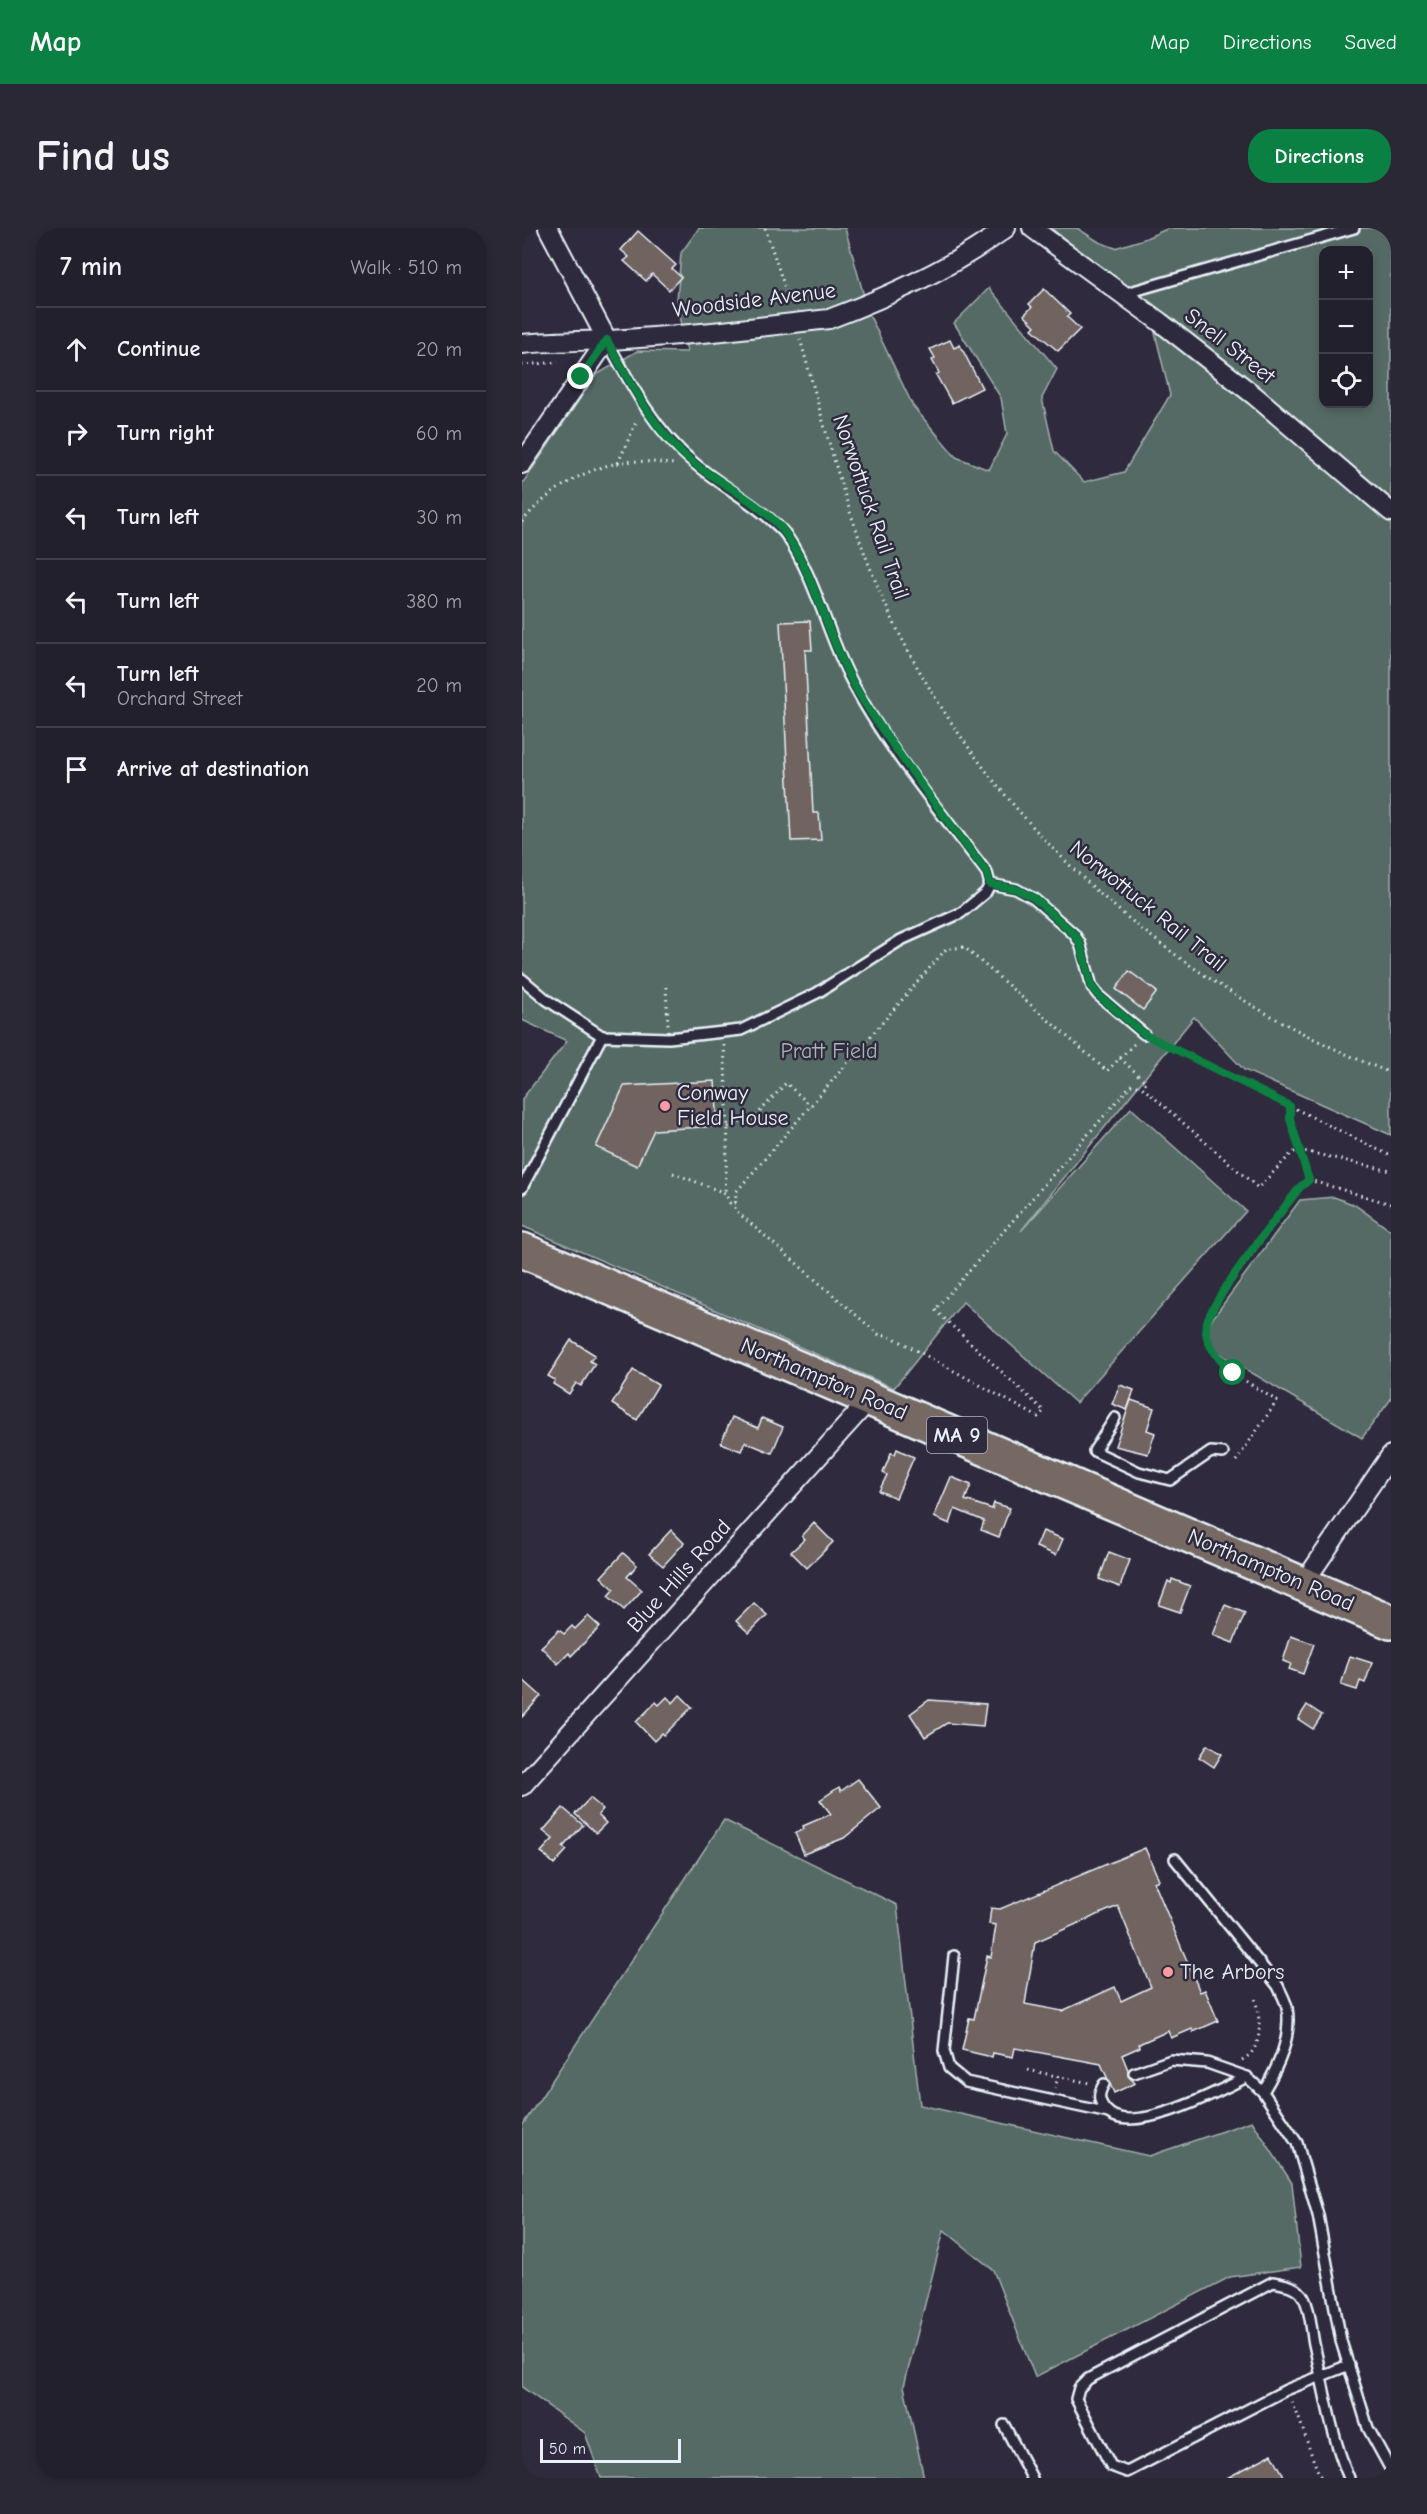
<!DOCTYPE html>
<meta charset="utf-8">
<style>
body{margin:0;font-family:"Comic Neue",sans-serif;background:#2b2836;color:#f1f3f6}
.controls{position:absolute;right:18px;top:18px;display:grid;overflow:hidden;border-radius:12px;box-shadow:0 3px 9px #0003}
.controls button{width:54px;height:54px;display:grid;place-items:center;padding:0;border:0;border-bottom:2px solid #403e4a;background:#23202e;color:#f1f3f6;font:30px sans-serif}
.scale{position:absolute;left:18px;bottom:15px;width:141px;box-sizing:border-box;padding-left:6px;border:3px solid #e8f1f8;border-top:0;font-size:16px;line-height:21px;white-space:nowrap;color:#e8f1f8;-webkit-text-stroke:4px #2f2a3d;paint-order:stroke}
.stop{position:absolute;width:18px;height:18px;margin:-14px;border:4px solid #0b8043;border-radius:50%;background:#fff}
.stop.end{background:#0b8043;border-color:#fff;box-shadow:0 2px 6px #0008}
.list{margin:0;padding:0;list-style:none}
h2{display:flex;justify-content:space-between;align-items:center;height:78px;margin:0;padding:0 24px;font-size:26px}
h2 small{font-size:20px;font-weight:400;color:#a3a3aa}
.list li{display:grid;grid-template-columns:39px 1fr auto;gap:18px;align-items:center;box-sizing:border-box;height:84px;padding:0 24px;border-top:2px solid #403e4a}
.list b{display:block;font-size:22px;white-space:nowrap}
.list p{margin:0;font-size:20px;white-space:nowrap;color:#a3a3aa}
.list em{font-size:20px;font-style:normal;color:#a3a3aa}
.icon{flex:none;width:33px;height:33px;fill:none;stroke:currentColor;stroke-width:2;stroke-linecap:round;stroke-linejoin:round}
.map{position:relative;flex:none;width:869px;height:2250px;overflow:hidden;border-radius:24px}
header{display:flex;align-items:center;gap:36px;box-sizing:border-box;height:84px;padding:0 30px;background:#0b8043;color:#fff}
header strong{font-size:28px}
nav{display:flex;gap:33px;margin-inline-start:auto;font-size:21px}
.intro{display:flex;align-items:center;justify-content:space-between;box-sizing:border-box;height:144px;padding:0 36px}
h1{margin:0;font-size:42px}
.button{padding:15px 27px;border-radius:24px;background:#0b8043;color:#fff;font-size:21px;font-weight:700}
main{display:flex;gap:36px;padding:0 36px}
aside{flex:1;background:#23202e;border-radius:24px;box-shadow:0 3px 9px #0003}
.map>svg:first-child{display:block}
</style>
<header>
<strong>Map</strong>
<nav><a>Map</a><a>Directions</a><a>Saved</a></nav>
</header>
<div class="intro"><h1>Find us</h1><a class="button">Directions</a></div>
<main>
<aside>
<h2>7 min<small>Walk · 510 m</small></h2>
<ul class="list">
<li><svg class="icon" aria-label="ahead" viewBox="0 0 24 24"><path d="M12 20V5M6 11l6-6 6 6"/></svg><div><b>Continue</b></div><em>20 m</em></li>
<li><svg class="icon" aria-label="right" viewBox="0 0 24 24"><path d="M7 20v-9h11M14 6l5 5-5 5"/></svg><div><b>Turn right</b></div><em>60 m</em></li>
<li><svg class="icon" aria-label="left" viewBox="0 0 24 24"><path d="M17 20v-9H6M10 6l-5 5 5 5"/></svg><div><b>Turn left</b></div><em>30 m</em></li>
<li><svg class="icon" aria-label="left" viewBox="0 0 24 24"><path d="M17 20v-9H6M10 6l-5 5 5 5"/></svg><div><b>Turn left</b></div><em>380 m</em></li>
<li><svg class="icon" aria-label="left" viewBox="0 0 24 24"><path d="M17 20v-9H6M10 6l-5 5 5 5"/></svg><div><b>Turn left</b><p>Orchard Street</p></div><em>20 m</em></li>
<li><svg class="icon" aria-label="arrive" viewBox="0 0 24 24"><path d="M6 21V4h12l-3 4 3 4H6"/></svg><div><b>Arrive at destination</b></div></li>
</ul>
</aside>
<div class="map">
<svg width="869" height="2250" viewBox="0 0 869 2250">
<rect width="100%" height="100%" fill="#2f2a3d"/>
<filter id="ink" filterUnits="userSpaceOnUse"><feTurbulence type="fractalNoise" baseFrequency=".0167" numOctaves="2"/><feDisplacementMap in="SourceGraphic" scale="12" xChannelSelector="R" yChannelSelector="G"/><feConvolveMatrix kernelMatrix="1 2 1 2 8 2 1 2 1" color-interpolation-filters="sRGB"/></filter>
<g filter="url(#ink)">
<g fill="#576b65" stroke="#a0aeae" stroke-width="1.5" fill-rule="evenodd">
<path d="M177,0h146l24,86 44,92 43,51 33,13 18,-36 -6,-36 -47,-75 35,-35 68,81 -15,29 12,53 30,31 40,-10 46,-77 -22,-91 -97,-76h26l22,14 16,6 29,-9 25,-11h222v907l-147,-65 -50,-53 -173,214 110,-123 115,103 -170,192 -113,-101 -69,86 -372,-162v-127l45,-58 -45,-21v-536l74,-109 41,-24 50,1 -10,-52 4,-47zM802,22h44v154h-44z"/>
<polygon points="812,969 833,977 869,1003 869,1171 840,1210 691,1122 686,1111 685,1098 778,972"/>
<polygon points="202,1592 375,1677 398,1877 627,1928 730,1893 770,1955 779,2039 708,2049 513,2149 471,2042 422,2002 382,2158 402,2250 79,2250 63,2205 0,2159 0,1898"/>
</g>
<g fill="#71635f" stroke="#e8f1f8" stroke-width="1.5" fill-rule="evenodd">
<polygon points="116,3 154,37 150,41 159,49 147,62 130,46 124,53 102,33 107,29 99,22"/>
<polygon points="522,61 548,86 545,89 558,101 536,123 510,101 513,98 502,87 510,79 507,76"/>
<polygon points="428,112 432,120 438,117 460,160 430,175 414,147 417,145 410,132 413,130 408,121"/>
<polygon points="288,393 290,422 283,422 291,585 297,585 299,612 269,613 258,394"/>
<polygon points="607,743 635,764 621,782 594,761"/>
<polygon points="193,853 196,898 132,902 115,938 74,919 102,858"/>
<polygon points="49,1112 73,1127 68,1133 73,1136 59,1158 54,1155 47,1166 31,1156 33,1152 26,1148"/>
<polygon points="111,1142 136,1157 115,1192 90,1176"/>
<polygon points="598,1157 612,1162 605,1182 590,1176"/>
<polygon points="609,1172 632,1180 625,1202 633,1205 626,1226 593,1218"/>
<polygon points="210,1189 236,1200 240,1190 261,1199 250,1225 223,1214 219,1223 199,1215"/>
<polygon points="375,1221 392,1229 374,1270 357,1263 365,1247 361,1245 369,1225 373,1226"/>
<polygon points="429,1249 449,1257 443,1272 470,1281 472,1275 488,1280 477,1309 459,1302 462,1293 433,1281 428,1296 412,1289"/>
<polygon points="292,1295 311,1314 285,1340 269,1324 283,1311 280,1308"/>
<polygon points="149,1302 162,1315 141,1338 127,1326"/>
<polygon points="521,1303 541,1311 534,1327 514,1319"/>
<polygon points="587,1324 608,1332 598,1359 577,1351"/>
<polygon points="101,1325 115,1337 105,1349 120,1362 102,1382 86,1368 92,1361 79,1349"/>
<polygon points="650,1351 668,1358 658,1384 637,1377 646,1353 649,1355"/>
<polygon points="232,1375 245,1387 227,1405 214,1393"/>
<polygon points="703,1377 723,1385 711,1415 691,1407"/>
<polygon points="66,1388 78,1399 49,1428 47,1425 36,1436 19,1419 37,1402 42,1406 50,1398 53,1401"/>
<polygon points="769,1408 792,1416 781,1446 767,1441 769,1436 761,1433"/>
<polygon points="828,1428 850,1435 843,1455 838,1453 835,1462 819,1457"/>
<polygon points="0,1451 19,1468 0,1489"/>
<polygon points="158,1467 170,1479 142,1507 140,1505 132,1513 114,1494 134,1474 137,1477 145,1469 151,1475"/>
<polygon points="407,1472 464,1476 461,1498 425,1495 403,1509 388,1486"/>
<polygon points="785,1477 800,1487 791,1501 776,1491"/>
<polygon points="685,1517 700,1526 692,1539 677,1529"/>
<polygon points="336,1551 359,1580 322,1610 282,1626 273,1605 282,1601 281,1598 309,1586 298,1572 317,1559 319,1563"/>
<polygon points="68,1570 81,1581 76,1587 84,1595 74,1605 53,1586"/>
<polygon points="41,1580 61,1597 41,1619 45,1622 32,1636 19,1624 31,1611 21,1603"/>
<path d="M623,1620l14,32 -5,2 46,110 5,-2 13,31 -25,11 -1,-3 -21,9 -3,-7 -29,13 1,3 -18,8 6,15v6l7,7 -21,10 -13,-29 -86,-16 -2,9 -20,-4 -1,4 -30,-7 7,-32 5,1 13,-63 4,1 5,-32 -7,-1 2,-16 9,1zM596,1678l33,81 -30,14 -6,-14 -53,24 -37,-7 10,-62z"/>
<polygon points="750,2226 763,2250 705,2250"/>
</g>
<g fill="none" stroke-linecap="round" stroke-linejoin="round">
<g stroke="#e8f1f8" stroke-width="14">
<g id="lane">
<polyline points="601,66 832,0"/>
<polyline points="468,656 494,661 512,671 552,706 558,715 570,759 576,767 622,806"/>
<polyline points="0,751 25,772 80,808"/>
<path d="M0,960l80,-152 67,2 72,-8 76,-37 84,-53 60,-27 25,-21 4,-8 -3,-11c-46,-61 -104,-129 -138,-197 -23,-46 -34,-99 -63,-141 -4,-6 -11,-11 -16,-16 -24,-21 -53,-36 -77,-57 -39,-33 -62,-77 -86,-121"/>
<polyline points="593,1190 572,1223 617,1244 648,1252 689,1224 701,1225"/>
<path d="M653,1631l103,127c3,7 8,15 9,22 5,30 -9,59 -24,84"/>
<polyline points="432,1728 422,1823 427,1840 444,1854 587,1885"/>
<polyline points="612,1845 649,1832 685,1835 725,1849 741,1864 775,1915 796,1987 819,2113 846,2200 869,2242"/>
<path d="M582,1856c-6,10 -6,16 1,25 23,31 116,-19 142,-32"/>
<path d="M827,2137l-63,25 -159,82 -16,-6 -35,-67 3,-11 9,-9 185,-97c12,2 25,4 31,16 7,13 7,32 10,46 10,44 17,92 35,134"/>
<polyline points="482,2197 510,2250"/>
</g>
</g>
<g stroke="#e8f1f8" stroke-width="22">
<g id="street">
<polyline points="510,0 638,94 733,168 869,284"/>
<path d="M307,91c61,-23 125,-52 177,-91"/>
<path d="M0,116c30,-3 59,-3 88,-4 47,-3 93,-6 139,-12"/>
<polyline points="0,236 85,112 26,0"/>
<polyline points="781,1356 869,1227"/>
<polyline points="0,1558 349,1170"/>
</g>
</g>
<g stroke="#e8f1f8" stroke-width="38">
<polyline id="highway" points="0,1022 869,1394"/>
</g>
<g stroke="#e8f1f8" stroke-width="3" stroke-dasharray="1.5 4.5" stroke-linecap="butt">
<polyline points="243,0 269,78"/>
<path d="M278,111c28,98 52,199 97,290 102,204 283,361 494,444"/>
<polyline points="0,137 36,134"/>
<polyline points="96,235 115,192"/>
<path d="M0,294c22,-28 61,-53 97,-59 18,-4 38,0 56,1"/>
<polyline points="144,759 146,797"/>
<polyline points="634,812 869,928"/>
<polyline points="612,816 585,843 442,719 424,721 214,964 213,982 356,1106 372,1110 516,1189 522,1183 413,1082 609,857 620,859 736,960 770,925 777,922 869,943"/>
<polyline points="202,817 206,899 203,965"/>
<polyline points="598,830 624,854 620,859"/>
<polyline points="768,878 768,891 787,952"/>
<polyline points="206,899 234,888 264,855 289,878"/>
<polyline points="151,945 203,965 208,975 214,975"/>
<polyline points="714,1233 755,1173 711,1145 689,1121 684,1100 696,1072 778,959 787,952 869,976"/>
<path d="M720,1832c23,-12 18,-41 13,-62"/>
<polyline points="506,1842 567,1855"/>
<polyline points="533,1861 536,1848"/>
<path d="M770,2174c12,25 17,51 29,76"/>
</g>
<use href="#lane" stroke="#2f2a3d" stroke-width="9"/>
<use href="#street" stroke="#2f2a3d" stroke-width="18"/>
<use href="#highway" stroke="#766964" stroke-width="33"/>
<g stroke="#e8f1f8" stroke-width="22" stroke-linecap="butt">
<polyline id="street-bridge" points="227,100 307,91"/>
</g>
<use href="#street-bridge" stroke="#2f2a3d" stroke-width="18"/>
</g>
</g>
<g fill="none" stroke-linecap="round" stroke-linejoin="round" filter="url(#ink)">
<path stroke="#0b8043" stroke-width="8" d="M59,149l26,-37c24,44 48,94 89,125 27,20 71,42 90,69 29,43 40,96 63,141 12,25 28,47 44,70 30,43 62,86 94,128l3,11 26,5 18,9 40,36 6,9 12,44 6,8 46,39 146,72v13l19,61 -9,7c-18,24 -92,116 -94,139 -2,20 15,33 27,47"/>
</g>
<g fill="#ff9aa2" stroke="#2f2a3d" stroke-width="2">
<circle cx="143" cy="878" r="6"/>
<circle cx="646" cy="1744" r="6"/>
</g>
<g text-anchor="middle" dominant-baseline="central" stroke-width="5" stroke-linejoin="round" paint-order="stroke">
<rect fill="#2f2a3d" stroke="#b0b5c0" stroke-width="1.5" x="405" y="1189" width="60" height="36" rx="4.5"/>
<g font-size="21" font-weight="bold" fill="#e8f1f8">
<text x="435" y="1207">MA 9</text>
</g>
<g font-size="22" fill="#e8f1f8" stroke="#2f2a3d">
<text transform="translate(232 72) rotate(-7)">Woodside Avenue</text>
<text transform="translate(708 118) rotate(38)">Snell Street</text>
<text transform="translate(349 279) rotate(71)">Norwottuck Rail Trail</text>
<text transform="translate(626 678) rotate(39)">Norwottuck Rail Trail</text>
<text transform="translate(302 1151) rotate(23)">Northampton Road</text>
<text transform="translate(749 1342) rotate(23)">Northampton Road</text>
<text transform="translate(157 1348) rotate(-48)">Blue Hills Road</text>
</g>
<g font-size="22" fill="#a7b5b6" stroke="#2f2a3d">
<text x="307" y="823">Pratt Field</text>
</g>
<g font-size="22" fill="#e8f1f8" stroke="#2f2a3d" text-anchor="start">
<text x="155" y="865">Conway<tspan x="155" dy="25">Field House</tspan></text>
<text x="658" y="1744">The Arbors</text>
</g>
</g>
</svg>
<div class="controls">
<button>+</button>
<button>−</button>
<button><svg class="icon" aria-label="locate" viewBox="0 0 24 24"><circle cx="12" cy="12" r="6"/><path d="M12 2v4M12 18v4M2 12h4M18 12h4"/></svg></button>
</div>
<div class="scale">50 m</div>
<div class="stop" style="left:711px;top:1145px"></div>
<div class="stop end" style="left:59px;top:149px"></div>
</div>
</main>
